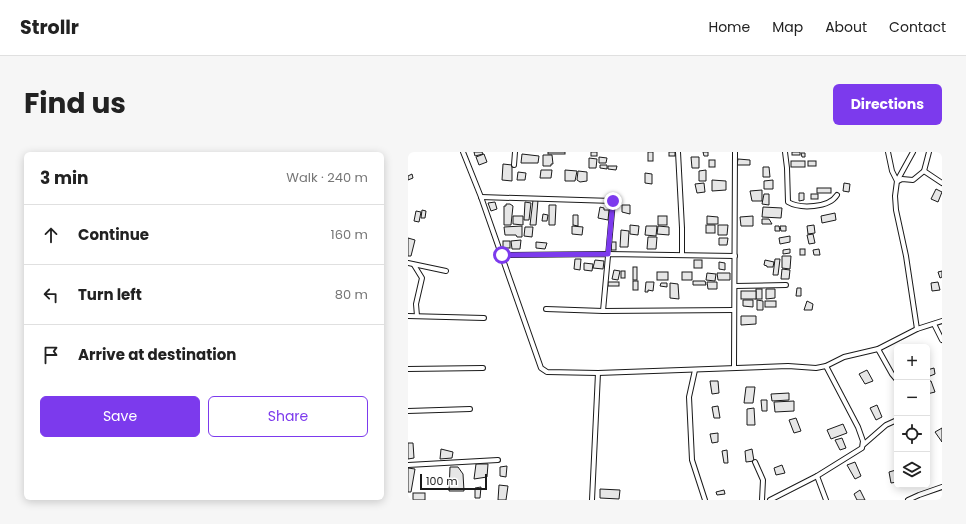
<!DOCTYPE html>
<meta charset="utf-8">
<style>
body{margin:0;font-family:Poppins,sans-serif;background:#f6f6f6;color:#222}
.controls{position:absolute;right:12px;bottom:12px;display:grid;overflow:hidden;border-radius:6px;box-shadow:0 2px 10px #0003}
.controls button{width:36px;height:36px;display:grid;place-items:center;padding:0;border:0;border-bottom:1px solid #e0e0e0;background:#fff;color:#222;font:20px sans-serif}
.scale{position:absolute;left:12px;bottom:10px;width:67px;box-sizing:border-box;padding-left:4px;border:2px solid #1a1a1a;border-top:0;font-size:11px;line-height:14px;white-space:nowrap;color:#1a1a1a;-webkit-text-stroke:3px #fff;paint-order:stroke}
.stop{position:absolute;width:12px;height:12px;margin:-9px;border:3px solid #7c3aed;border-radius:50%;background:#fff}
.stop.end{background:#7c3aed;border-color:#fff;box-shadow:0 1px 4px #0008}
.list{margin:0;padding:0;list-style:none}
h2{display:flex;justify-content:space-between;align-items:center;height:52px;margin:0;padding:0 16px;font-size:17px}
h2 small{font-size:13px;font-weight:400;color:#767676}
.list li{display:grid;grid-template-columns:26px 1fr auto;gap:12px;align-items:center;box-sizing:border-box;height:60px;padding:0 16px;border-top:1px solid #e0e0e0}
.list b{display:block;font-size:15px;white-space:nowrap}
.list em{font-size:13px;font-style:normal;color:#767676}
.actions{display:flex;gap:8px;padding:12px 16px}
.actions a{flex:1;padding:9px 0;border:1px solid #7c3aed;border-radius:6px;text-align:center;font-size:14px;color:#7c3aed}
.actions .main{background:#7c3aed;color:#fff}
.icon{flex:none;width:22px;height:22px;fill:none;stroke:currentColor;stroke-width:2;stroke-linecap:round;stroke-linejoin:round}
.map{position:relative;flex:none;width:534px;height:348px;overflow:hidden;border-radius:6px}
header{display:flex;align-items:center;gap:24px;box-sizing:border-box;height:56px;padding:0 20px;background:#fff;border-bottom:1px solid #e0e0e0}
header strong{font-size:19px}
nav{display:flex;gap:22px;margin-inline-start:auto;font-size:14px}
.intro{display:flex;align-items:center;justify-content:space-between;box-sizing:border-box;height:96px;padding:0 24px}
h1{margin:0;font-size:28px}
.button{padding:10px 18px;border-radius:6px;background:#7c3aed;color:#fff;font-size:14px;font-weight:700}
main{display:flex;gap:24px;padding:0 24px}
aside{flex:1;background:#fff;border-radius:6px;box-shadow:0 2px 10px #0003}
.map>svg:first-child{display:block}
</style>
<header>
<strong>Strollr</strong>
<nav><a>Home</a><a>Map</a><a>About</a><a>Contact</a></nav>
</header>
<div class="intro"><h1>Find us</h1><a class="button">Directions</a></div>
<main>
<aside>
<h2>3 min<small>Walk · 240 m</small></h2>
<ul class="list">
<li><svg class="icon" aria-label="ahead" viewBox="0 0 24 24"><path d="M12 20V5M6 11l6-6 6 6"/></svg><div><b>Continue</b></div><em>160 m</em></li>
<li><svg class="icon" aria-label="left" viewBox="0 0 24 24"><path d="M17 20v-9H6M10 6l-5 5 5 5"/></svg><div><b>Turn left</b></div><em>80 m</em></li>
<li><svg class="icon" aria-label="arrive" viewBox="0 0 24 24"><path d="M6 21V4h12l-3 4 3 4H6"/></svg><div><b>Arrive at destination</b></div></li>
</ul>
<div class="actions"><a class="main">Save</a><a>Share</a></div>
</aside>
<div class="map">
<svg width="534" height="348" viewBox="0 0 534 348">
<rect width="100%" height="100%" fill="#fff"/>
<g fill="#e6e6e6" stroke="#1a1a1a">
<polygon points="66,0 74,0 75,2 67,4"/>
<rect x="140" y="0" width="17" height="2"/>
<rect x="183" y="0" width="6" height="4"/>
<rect x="240" y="0" width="5" height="9"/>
<rect x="261" y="0" width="6" height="4"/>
<polygon points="295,0 300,0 300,4 296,4"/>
<rect x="384" y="0" width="8" height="3"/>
<polygon points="393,1 397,1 397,5 394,5"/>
<polygon points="76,2 79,10 71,13 68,5"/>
<polygon points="114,2 131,4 130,11 113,11"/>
<polygon points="135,3 144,3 145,12 143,12 143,14 135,14"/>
<polygon points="191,5 199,6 198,11 191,11"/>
<polygon points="283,5 291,5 291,16 284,16"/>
<polygon points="181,6 189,7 188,16 181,16"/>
<polygon points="330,7 342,8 342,13 329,13"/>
<rect x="301" y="8" width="6" height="7"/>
<rect x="383" y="9" width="14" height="6"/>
<rect x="400" y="9" width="8" height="5"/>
<polygon points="95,12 104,13 104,29 94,28"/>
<polygon points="192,13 199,13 199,17 192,16"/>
<polygon points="200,14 209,14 208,18 200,17"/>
<polygon points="355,15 361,15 362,25 355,25"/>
<polygon points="133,18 144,18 143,26 132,26"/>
<polygon points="157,18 169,19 167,29 157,29"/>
<polygon points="298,18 298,29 291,29 291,19"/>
<polygon points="170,19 179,20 179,29 172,30 169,28"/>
<polygon points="110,20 118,21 117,28 109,28"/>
<polygon points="237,21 244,22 244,32 237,31"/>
<polygon points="4,22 5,26 0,28 0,24"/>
<polygon points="304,28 318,29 318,38 304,39"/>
<polygon points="365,28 365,37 356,37 356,29"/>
<polygon points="296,31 297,40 289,41 287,32"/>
<polygon points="436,31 442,32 441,40 435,39"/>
<rect x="409" y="36" width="14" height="5"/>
<polygon points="528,37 534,40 530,50 523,47"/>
<polygon points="354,38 354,49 344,49 342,39"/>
<polygon points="391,41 396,41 396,48 391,49"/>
<polygon points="356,42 361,42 361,53 354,52"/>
<rect x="403" y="42" width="7" height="5"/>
<polygon points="125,48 130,48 128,73 122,73"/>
<polygon points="87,50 89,57 83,59 80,51"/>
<polygon points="117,50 123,51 121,68 116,68"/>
<polygon points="98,52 102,52 105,54 103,73 96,73 96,54 98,54"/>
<polygon points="141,53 148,53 147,73 141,73"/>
<polygon points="214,53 222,53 222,62 214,60"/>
<polygon points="192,55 196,56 196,58 201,58 200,68 190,66"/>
<polygon points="355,55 374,56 373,66 354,65"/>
<polygon points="14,58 18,59 17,66 13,66"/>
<polygon points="8,59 13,60 11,70 6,69"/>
<polygon points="427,61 428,68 414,71 413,64"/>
<polygon points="135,62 140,63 139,69 134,69"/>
<polygon points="165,63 170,63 170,74 165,73"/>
<polygon points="105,64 115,64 115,73 105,72"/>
<rect x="250" y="64" width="9" height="9"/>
<polygon points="299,64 310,65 310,72 299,72"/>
<polygon points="345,64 345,74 333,74 332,65"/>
<polygon points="354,67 361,67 364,72 354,72"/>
<polygon points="222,73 231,74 230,83 222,82"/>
<rect x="298" y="73" width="9" height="8"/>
<polygon points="310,73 320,73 319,83 310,83"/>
<polygon points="406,73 407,81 400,82 399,74"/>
<polygon points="114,74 114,85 109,85 108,83 97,83 96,75"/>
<polygon points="164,74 175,75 174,83 164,82"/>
<polygon points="238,74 249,74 248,84 237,83"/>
<polygon points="250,74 261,75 261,83 249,82"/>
<polygon points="367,74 371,74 372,79 367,79"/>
<polygon points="372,74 378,74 378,79 373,79"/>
<polygon points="117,75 125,75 124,85 116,84"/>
<polygon points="213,78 221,79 220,95 212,95"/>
<polygon points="405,82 407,91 401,92 399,83"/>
<polygon points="382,84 382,90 372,92 371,86"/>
<polygon points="240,85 249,85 248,97 239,97"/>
<polygon points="0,86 7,88 3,104 0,104"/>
<polygon points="311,86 320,86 319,93 311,93"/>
<polygon points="113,88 112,97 104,97 103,89"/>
<rect x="95" y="89" width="7" height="7"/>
<polygon points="128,90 139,91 137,97 128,96"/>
<rect x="203" y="90" width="5" height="8"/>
<polygon points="382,97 382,101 375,102 375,98"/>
<rect x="392" y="97" width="5" height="6"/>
<polygon points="411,97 412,103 406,103 405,98"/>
<polygon points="374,104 383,104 382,117 374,116"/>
<polygon points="167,107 173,107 172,118 166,117"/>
<polygon points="367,107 372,107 370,123 365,123"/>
<polygon points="187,108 196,109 195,117 185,116"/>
<rect x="286" y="108" width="8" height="8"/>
<polygon points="357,108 366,110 365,115 359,115 359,114 356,113"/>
<polygon points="311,110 317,111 317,118 311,117"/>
<polygon points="176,111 185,112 184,119 176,118"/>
<rect x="225" y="115" width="4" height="13"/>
<polygon points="374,117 382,118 381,127 373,127"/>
<polygon points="206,118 212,119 210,128 204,127"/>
<rect x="213" y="119" width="4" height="7"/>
<polygon points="534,119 534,125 532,126 530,120"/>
<rect x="249" y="120" width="11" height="8"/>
<rect x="274" y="120" width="10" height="8"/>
<polygon points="299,121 308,122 307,129 298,128"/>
<polygon points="309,121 322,121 322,128 310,128"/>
<rect x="225" y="129" width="5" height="9"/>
<polygon points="285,129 297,129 298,133 285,133"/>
<rect x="200" y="130" width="11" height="4"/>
<polygon points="238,130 246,130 245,139 240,138 240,140 237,140"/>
<polygon points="299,130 309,130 309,137 300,137"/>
<polygon points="530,130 532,138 524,139 523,131"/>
<polygon points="253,131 259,131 259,135 252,134"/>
<polygon points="262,131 270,132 271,147 262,146"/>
<polygon points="389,136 393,136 393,144 388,144"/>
<rect x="348" y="137" width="6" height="10"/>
<polygon points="358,137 367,137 367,146 358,147"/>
<rect x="333" y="139" width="15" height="8"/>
<polygon points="335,148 345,148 345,155 335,154"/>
<polygon points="349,148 355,149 355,158 349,158"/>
<rect x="357" y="149" width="11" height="6"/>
<polygon points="399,149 405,152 404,158 396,158"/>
<polygon points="333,164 348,164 348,172 333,173"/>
<polygon points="526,216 527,222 522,224 519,218"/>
<polygon points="459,218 465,229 457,232 451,222"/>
<polygon points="302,229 310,229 311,241 304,242"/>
<polygon points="519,229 523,229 527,240 519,242"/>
<polygon points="338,235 347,235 345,251 336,251"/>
<polygon points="381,241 381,248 364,249 363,242"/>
<polygon points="353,248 359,248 359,259 354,259"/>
<polygon points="386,249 386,259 367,260 366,250"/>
<polygon points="469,253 474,265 468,268 462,256"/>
<polygon points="310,254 312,266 306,266 304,255"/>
<polygon points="346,256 347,273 339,273 339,257"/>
<polygon points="388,266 393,279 386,281 381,268"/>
<polygon points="435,272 439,281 423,287 419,278"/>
<polygon points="534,276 534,290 527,280"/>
<polygon points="310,281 310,290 304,291 302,282"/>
<polygon points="434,286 438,296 432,298 427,288"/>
<polygon points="0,291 5,291 6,306 0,307"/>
<polygon points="33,297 45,300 44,306 32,307"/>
<polygon points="344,297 346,309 338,310 337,299"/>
<polygon points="319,298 320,311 316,311 314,299"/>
<polygon points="447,310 453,324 447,327 439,313"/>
<polygon points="68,312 80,312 79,325 66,327"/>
<polygon points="374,313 377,321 368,323 366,316"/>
<polygon points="99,314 98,325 92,324 92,315"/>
<polygon points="42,315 50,315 55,322 56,339 41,339"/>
<polygon points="0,316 7,317 3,340 0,340"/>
<polygon points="488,318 489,330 483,331 481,320"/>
<polygon points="91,333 100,334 98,348 90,348"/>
<polygon points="73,335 72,346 67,346 67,336"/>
<polygon points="192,337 212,338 211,347 192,346"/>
<polygon points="316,338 317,342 309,343 308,340"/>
<polygon points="452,338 457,348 449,348 446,342"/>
<rect x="5" y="341" width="12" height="7"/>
</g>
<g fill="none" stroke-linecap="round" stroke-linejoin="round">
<g stroke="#1a1a1a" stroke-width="6">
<g id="street">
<polyline points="55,0 73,45 133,216 139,220 190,221 380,214 408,216 418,214 436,205 470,197 509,177 534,169"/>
<polyline points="270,0 274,76 274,102"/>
<path d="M377,0l2,16 1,34c12,7 41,6 49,-7"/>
<polyline points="480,0 484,19 489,29"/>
<polyline points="505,0 489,29 487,44 488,58 498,104 509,177"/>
<polyline points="106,13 107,0"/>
<polyline points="516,19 521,0"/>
<polyline points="490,29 494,27 505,28 516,19 534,31"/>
<polyline points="73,45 205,49 195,159"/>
<polyline points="93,103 200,102 327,104"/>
<polyline points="0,111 38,119"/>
<polyline points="6,113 14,126 8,152 9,164"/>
<polyline points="327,134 378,133"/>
<polyline points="138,157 195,159 326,158"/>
<polyline points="0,164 76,166"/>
<polyline points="526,172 534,188"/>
<polyline points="470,197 484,222 489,228"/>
<polyline points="326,215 327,0"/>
<polyline points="0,217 75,216"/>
<polyline points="287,218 281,245 284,308 297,348"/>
<polyline points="0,259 62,257"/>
<polyline points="455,293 478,273 489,268"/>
<polyline points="347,310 355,328 354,348"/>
<polyline points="0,313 90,308"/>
<polyline points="409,324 418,348"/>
<polyline points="184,348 190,221"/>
<polyline points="362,348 409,324 454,296 455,289 450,275 418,214"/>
<polyline points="500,348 511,343 534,335"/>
</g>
</g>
<use href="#street" stroke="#fff" stroke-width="4"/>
</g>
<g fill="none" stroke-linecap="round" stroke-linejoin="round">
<polyline stroke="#7c3aed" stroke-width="5" points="94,103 200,102 205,49"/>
</g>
</svg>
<div class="controls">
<button>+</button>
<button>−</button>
<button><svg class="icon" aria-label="locate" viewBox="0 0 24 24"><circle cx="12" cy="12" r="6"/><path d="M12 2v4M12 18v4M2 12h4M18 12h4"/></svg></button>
<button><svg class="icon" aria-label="layers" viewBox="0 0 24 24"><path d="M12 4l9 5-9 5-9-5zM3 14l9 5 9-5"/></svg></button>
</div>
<div class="scale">100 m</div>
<div class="stop" style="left:94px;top:103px"></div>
<div class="stop end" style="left:205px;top:49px"></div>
</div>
</main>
